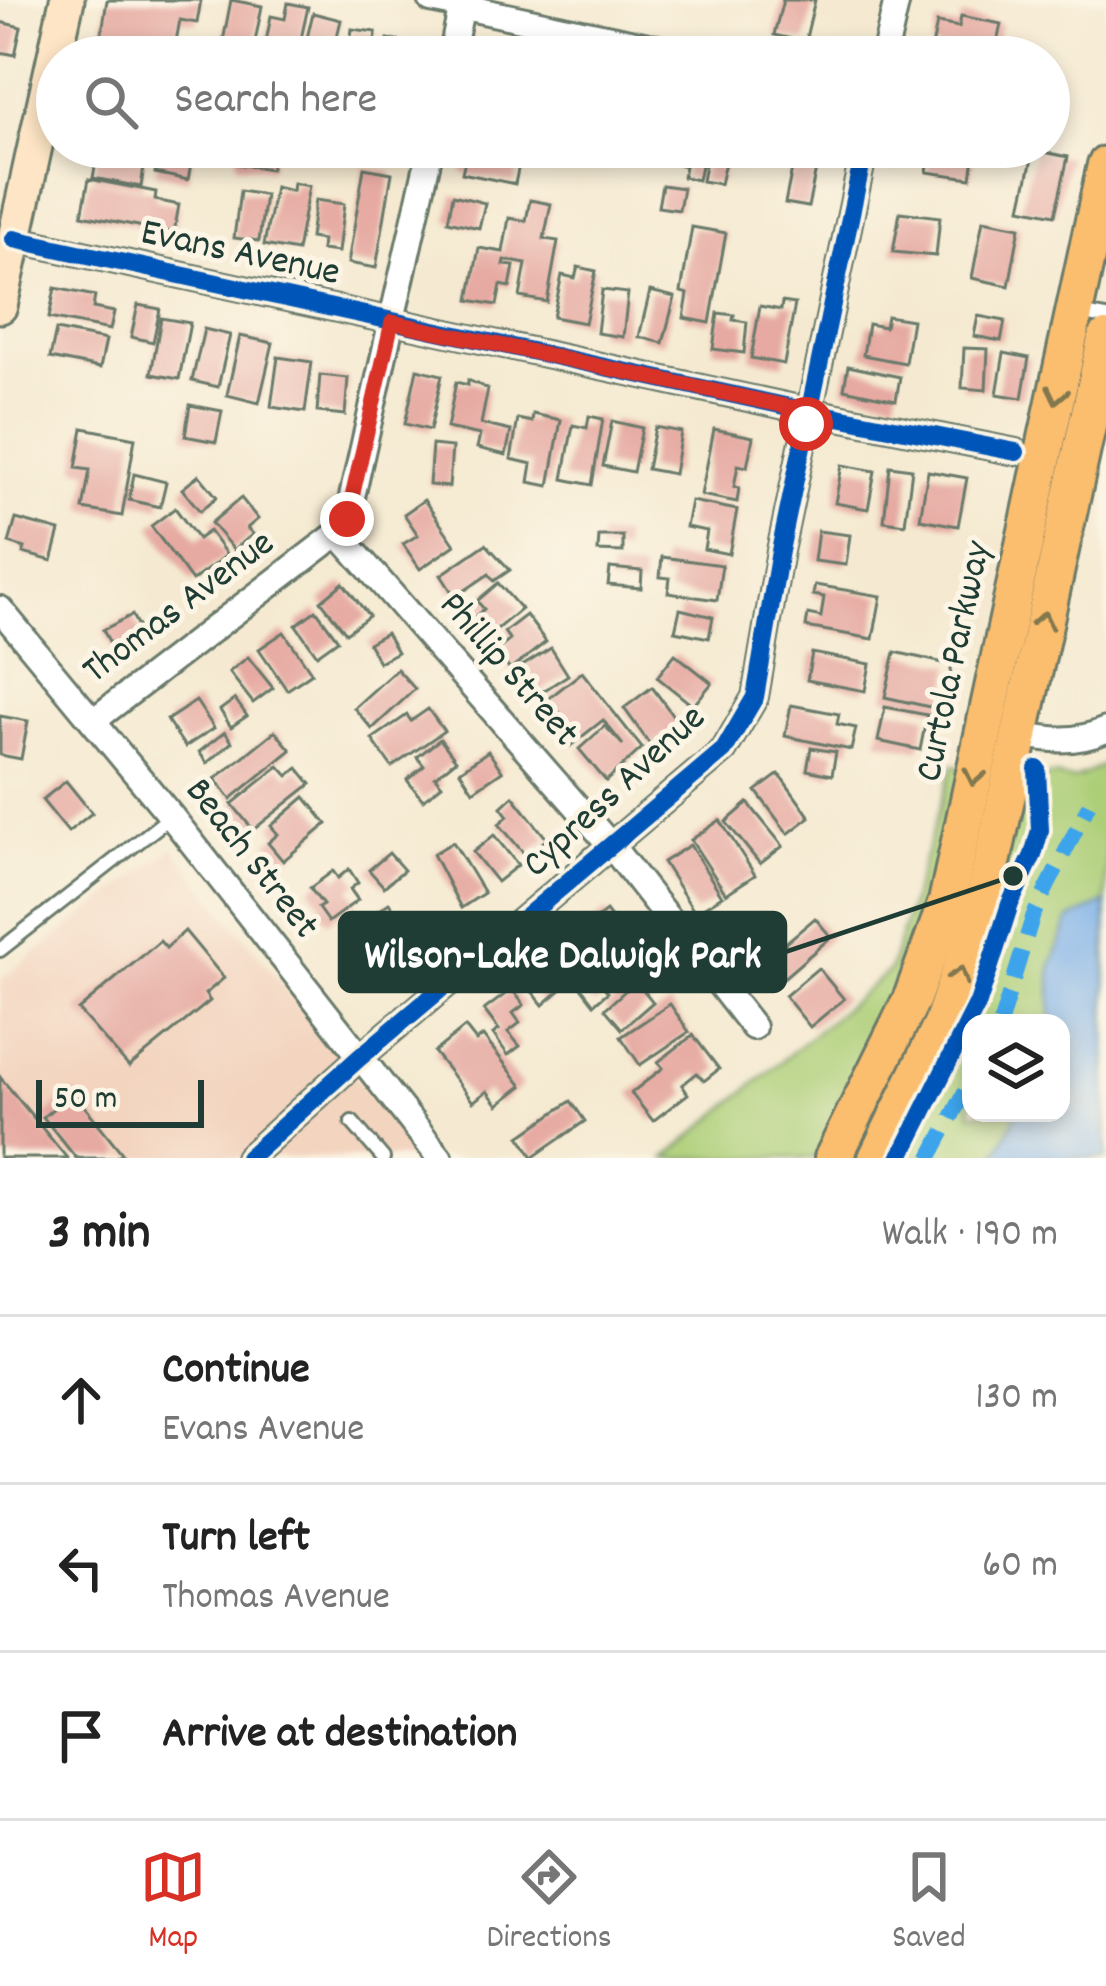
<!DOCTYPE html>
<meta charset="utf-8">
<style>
body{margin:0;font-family:Dekko,sans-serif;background:#f2f2f2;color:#222}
.controls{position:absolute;right:36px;bottom:36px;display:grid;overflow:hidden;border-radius:24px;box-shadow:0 6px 18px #0003}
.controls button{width:108px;height:108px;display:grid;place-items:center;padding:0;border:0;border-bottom:3px solid #e0e0e0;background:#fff;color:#222;font:60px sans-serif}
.scale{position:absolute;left:36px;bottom:30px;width:168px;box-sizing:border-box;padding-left:12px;border:6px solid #1f3d34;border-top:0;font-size:33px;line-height:42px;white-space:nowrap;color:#1f3d34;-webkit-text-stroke:9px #fcf5e5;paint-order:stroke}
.stop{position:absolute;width:36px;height:36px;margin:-27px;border:9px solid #d93025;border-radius:50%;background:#fff}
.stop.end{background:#d93025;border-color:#fff;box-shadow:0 3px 12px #0008}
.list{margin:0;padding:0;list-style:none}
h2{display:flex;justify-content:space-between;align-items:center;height:156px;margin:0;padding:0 48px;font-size:51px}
h2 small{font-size:39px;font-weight:400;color:#767676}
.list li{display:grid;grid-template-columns:78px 1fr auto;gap:36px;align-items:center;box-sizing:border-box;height:168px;padding:0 48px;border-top:3px solid #e0e0e0}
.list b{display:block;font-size:45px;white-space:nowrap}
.list p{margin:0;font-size:39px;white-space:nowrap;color:#767676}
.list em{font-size:39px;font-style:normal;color:#767676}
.icon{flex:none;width:66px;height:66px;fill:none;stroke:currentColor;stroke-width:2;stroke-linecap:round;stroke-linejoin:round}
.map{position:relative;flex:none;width:1106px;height:1158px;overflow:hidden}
.search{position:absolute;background:#fff;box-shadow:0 6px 18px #0003;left:36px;right:36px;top:36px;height:132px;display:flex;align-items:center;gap:30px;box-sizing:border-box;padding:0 42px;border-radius:66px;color:#767676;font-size:45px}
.sheet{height:660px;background:#fff}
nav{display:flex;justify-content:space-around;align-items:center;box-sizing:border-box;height:168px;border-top:3px solid #e0e0e0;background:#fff;font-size:33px;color:#767676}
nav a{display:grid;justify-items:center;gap:6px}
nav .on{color:#d93025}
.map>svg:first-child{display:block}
</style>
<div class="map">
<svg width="1106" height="1158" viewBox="0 0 1106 1158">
<rect width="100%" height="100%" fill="#fcf5e5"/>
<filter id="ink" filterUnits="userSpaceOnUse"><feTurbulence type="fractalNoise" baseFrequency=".00833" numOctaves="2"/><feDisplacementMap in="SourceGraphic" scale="24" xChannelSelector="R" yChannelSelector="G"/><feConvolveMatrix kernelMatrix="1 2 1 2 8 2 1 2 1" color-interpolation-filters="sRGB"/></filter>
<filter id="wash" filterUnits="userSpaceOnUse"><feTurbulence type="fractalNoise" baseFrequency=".004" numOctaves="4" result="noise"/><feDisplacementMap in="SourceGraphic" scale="48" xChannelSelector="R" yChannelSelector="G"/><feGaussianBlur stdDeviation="2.7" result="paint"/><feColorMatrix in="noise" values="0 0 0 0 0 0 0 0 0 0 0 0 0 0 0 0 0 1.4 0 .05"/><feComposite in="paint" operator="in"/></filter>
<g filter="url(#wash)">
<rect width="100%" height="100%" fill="#f5ead1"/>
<polygon fill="#f3d4bf" points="173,848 420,1158 0,1158 0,980"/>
<path fill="#abce76" stroke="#658655" stroke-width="3" fill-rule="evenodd" d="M1106,764v394h-440l224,-188 63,-205 87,17 11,-7 22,5zM971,1023h90v90h-90z"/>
<polygon fill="#7cb0e9" stroke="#4e768e" stroke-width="3" points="1106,902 1106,1158 995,1158 1017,1113 1061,1113 1061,1023 1051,1023 1051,967 1069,920"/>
<g id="blocks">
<g fill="#e6aaa3">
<polygon points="107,0 201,0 197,23 180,20 174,52 101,39"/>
<polygon points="231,0 262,6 252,57 220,57"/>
<polygon points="783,0 815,0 805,42 774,35"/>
<polygon points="288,3 308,7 297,57 263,57 271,16 285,19"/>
<polygon points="313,13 341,20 332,57 303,55"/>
<polygon points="961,16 1001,24 994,57 949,57 950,51 932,47 937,23 959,27"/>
<polygon points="0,22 21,27 15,55 0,52"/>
<polygon points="352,29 376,32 373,57 348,57"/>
<polygon points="388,39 423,45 421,57 385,57"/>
<polygon points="238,147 269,147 273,152 271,169 236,164"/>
<polygon points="468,147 521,155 515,184 462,173"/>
<polygon points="677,147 705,147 698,180 683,177 685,166 673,163"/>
<polygon points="911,147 975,151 971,178 927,172 930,152"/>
<polygon points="1034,150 1068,157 1055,215 1021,208"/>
<polygon points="98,151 145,160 141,187 93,178"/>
<polygon points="159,151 192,158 188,180 155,173"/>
<polygon points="707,154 726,158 720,184 702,181"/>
<polygon points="793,164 816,169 808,207 785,203"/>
<polygon points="364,168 392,173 376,268 348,263"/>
<polygon points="89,179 156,192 155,200 179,205 174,233 82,215"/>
<polygon points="293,183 309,186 297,251 264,245 275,187 292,191"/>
<polygon points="662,185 683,188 679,210 658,207"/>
<polygon points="240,191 265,195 259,241 234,238"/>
<polygon points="453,195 485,203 479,228 448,221"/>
<polygon points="315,200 344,204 338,252 321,250 322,240 310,238"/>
<polygon points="530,200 551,204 544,239 558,241 547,302 520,297 526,264 505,260 504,265 514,266 510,287 501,285 497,305 469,300 479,248 503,252 509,218 526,221"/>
<polygon points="900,212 940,217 936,256 893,252"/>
<polygon points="983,220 1020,227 1009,286 972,278"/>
<polygon points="692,227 726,233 710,323 684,318 688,294 681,292"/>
<polygon points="578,267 596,271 585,323 553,317 562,275 575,278"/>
<polygon points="55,288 95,296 93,308 114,312 110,330 49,318"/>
<polygon points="602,290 628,293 623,337 597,333"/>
<polygon points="650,291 675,297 663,343 639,337"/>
<polygon points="782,302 795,304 784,364 751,358 760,306 781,310"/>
<polygon points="138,305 160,309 153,342 131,337"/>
<polygon points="718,313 734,315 733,320 747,322 744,353 713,349"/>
<polygon points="887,316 912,320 905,363 863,355 868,324 885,327"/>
<polygon points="978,316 1005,321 1001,341 974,336"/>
<polygon points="161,318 190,323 179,379 151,374"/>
<polygon points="204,329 230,335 218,387 192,381"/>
<polygon points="56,330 106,340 100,368 50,358"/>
<polygon points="240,336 273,343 259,403 227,395"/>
<polygon points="964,348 988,349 986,390 962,388"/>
<polygon points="1004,353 1029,358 1022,398 997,394"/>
<polygon points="278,357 312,362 305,412 271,407"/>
<polygon points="848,366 900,377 896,400 844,389"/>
<polygon points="417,369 442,375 430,430 405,424"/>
<polygon points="320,375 348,378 345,415 317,412"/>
<polygon points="468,380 488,389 481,424 511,431 506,455 477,448 480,435 447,428 456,382 468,385"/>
<polygon points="190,405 222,411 216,442 185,436"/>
<polygon points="533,414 561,420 549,486 529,482 532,464 511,459 518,419 532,422"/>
<polygon points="589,416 603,419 592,485 563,479 573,425 587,428"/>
<polygon points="612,421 642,428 633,472 603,466"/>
<polygon points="655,427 681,432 674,474 647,469"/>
<polygon points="83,428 135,438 122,516 83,509 90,470 76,468"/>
<polygon points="714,429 753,437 747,467 738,465 734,487 739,488 737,502 701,495"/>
<polygon points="432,445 452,447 449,487 429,485"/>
<polygon points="842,465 875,471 868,509 835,503"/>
<polygon points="890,466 912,469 905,524 884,521"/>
<polygon points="928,471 967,478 958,526 920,519"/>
<polygon points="134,474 166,482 160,507 129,500"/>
<polygon points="199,475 217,497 200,511 182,489"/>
<polygon points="241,498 258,519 247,528 253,534 234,550 211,523"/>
<polygon points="424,500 455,545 420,569 403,544 418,535 404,514"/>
<polygon points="691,501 737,510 729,554 704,549 707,531 686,527"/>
<polygon points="175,508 198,539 209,531 227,555 192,581 151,526"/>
<polygon points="16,519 60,531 52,561 23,553 25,548 9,543"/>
<polygon points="818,531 850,535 846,565 814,561"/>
<polygon points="599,536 623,536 623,552 598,551"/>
<polygon points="486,544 510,570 494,581 489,574 455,597 441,575"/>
<polygon points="662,557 722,565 717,600 668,593 670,578 660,577"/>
<polygon points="610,568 642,571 641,588 608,585"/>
<polygon points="343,583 369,616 346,633 321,601"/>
<polygon points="498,583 521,609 485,639 470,621 484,609 477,601"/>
<polygon points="815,585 881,596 873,639 806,627 808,614 821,617 824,597 813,595"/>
<polygon points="680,609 713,617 709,638 675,631"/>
<polygon points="316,610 338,640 317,655 296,625"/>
<polygon points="132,615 145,640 116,655 103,630"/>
<polygon points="526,615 546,642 510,670 496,651 510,640 504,632"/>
<polygon points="284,632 312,673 287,690 259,649"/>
<polygon points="386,633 397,652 379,662 368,643"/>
<polygon points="551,648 568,675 534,697 516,670"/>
<polygon points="895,652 952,665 943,710 885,697"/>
<polygon points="812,653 870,664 865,691 807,680"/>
<polygon points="675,654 712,683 693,706 657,677"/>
<polygon points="248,657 273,688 253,703 229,672"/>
<polygon points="397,669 415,689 372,729 354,708"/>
<polygon points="582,672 642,748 606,781 579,749 605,726 623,745 603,720 570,746 550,719 559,712 549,698"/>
<polygon points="652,687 680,725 651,746 624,708"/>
<polygon points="235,699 247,716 231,727 220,710"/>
<polygon points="196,701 214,728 185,747 167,720"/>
<polygon points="791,705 839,714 837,724 856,728 851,750 785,736"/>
<polygon points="885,707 927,715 920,750 878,741"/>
<polygon points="428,709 444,731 392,767 372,739 407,715 411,721"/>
<polygon points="0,716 28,721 21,759 0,755"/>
<polygon points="275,731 291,750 231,799 215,779"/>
<polygon points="225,732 232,742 207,763 199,752"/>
<polygon points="440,739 456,760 435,777 442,785 423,800 407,780 424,766 417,757"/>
<polygon points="811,748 836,752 832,775 807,770"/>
<polygon points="488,751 502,771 473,791 460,771"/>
<polygon points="279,766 288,776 298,768 311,784 253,830 232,804"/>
<polygon points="779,774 810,817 788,834 756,791"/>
<polygon points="66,781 92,813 68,832 42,800"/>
<polygon points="513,796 547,839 526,856 499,824 508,816 501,807"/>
<polygon points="305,797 327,824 283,861 268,843 278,834 271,826"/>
<polygon points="748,803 783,846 760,864 726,822"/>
<polygon points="720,820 755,875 726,894 691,840"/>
<polygon points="494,835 518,865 497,882 473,852"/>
<polygon points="453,842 484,893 461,908 433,854"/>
<polygon points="690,845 722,896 695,913 663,862"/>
<polygon points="389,853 404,870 384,887 369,870"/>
<polygon points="349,869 358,883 350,889 358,900 328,922 318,908 323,905 310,888 333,871 338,878"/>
<polygon points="389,903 404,925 357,957 342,935"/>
<polygon points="606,911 618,927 608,935 620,950 603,963 579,932"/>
<polygon points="815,918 831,937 780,981 754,950 772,935 782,946"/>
<polygon points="185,931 224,978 205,994 210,1001 129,1067 78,1010 160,941 166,948"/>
<polygon points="567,943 576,954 568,961 579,974 543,1005 523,980"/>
<polygon points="818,968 844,999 810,1027 785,996"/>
<polygon points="594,975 608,992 594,1004 580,986"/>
<polygon points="636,981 653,1002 622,1029 605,1009"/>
<polygon points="512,989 524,1005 513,1013 520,1023 508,1032 520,1046 508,1055 493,1034 499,1030 484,1010"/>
<polygon points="670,1004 689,1032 640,1065 621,1037"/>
<polygon points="465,1027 476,1041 483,1036 522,1086 498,1105 487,1091 473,1102 434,1052"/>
<polygon points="693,1035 719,1069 704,1081 697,1073 682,1085 688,1094 653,1121 631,1093 663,1068 658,1062"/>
<polygon points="0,1077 67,1158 0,1158"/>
<polygon points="73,1092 122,1153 116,1158 76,1158 43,1117"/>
<polygon points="571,1101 585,1121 533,1157 520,1136"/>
</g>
</g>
</g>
<g filter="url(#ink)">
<use href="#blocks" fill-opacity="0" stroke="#6a7a6b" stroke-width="3"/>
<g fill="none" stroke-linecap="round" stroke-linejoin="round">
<g stroke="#6a7a6b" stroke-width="18">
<g id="lane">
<polyline points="1078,313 1106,318"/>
<polyline points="0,950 170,817"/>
<polyline points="352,1122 383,1158"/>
</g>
</g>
<g stroke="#6a7a6b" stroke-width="30">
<g id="street">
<polyline points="431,0 700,57"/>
<polyline points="451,57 463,0"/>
<polyline points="884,57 897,0"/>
<polyline points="14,239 808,411 1016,452"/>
<polyline points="338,533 613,848 753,1027"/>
<polyline points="0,609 171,816 440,1158"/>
<polyline points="93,721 338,533 347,519 431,147"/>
<path d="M1018,734c33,6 56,10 88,-4"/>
<polyline points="248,1158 359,1058 724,750 755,697 780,551 865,147"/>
</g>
</g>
<g stroke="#6a7a6b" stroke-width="39">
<polyline id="secondary" points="0,306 67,0"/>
</g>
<g stroke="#6a7a6b" stroke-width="42">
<g id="primary">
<polyline points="833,1158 912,998 947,902 1106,165"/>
<polyline points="877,1158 942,1024 984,900 1106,339"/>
</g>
</g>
<use href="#lane" stroke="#fff" stroke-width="12"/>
<use href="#street" stroke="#fff" stroke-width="24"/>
<use href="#secondary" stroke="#fde5c5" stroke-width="33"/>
<use href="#primary" stroke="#fbbd6e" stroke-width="36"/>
<g stroke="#3da4eb" stroke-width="15" stroke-dasharray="30 15" stroke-linecap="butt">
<polyline points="1000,1023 1033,916 1089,804"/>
<polyline points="930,1158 971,1080"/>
</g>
<g stroke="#fcf5e5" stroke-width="26">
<g id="cycleway">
<polyline points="14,239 808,411 1016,452"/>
<polyline points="248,1158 359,1058 724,750 755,697 780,551 865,147"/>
<polyline points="900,1158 978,1003 1010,904 1033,855 1040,830 1037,769"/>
</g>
</g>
<use href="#cycleway" stroke="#0057b8" stroke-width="18"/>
</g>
<defs><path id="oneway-chevron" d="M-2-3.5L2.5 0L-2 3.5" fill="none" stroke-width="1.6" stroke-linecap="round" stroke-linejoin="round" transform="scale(3)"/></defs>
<g stroke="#82774e">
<use href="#oneway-chevron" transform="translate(1057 395) rotate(102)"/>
<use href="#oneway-chevron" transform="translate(1043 620) rotate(-77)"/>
<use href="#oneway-chevron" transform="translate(974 777) rotate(102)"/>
<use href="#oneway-chevron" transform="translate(959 975) rotate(-71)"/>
</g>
</g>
<g fill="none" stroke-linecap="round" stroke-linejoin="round" filter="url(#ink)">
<polyline stroke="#d93025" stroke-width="15" points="347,519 392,322 808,411 806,424"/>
</g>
<g text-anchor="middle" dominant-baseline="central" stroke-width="10" stroke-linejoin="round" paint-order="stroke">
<g font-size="39" fill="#1f3d34" stroke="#fcf5e5">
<text transform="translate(240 255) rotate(12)">Evans Avenue</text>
<text transform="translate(180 609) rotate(-37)">Thomas Avenue</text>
<text transform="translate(956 662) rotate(-78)">Curtola Parkway</text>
<text transform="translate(507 671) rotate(49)">Phillip Street</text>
<text transform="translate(616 793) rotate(-43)">Cypress Avenue</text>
<text transform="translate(250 860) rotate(52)">Beach Street</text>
</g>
</g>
<path fill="none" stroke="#1f3d34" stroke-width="4.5" d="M1013 876L785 952"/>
<circle fill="#1f3d34" stroke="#fcf5e5" stroke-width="4.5" cx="1013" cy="876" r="12"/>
<rect fill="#1f3d34" stroke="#1f3d34" stroke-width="4.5" x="340" y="913" width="445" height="78" rx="12"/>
<g font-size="42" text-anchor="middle" font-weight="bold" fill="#fff">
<text x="563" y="967">Wilson-Lake Dalwigk Park</text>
</g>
</svg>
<div class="controls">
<button><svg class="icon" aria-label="layers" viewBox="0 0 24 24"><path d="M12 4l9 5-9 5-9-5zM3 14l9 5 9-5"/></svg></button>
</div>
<div class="scale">50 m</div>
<div class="stop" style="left:806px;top:424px"></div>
<div class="stop end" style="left:347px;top:519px"></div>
<div class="search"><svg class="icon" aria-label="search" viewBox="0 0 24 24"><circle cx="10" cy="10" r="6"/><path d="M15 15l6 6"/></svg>Search here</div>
</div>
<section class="sheet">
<h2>3 min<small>Walk · 190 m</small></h2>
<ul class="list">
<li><svg class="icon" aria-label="ahead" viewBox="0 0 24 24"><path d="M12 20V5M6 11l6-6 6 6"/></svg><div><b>Continue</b><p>Evans Avenue</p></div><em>130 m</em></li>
<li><svg class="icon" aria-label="left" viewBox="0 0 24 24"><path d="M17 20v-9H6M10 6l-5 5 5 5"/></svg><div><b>Turn left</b><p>Thomas Avenue</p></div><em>60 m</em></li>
<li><svg class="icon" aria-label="arrive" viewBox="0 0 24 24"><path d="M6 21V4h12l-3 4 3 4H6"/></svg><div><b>Arrive at destination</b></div></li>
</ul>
</section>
<nav>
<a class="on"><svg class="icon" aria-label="map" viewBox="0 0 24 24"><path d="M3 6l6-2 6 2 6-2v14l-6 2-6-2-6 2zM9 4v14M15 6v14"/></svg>Map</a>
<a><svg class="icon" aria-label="directions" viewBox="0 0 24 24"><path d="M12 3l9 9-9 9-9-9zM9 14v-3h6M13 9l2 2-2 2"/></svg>Directions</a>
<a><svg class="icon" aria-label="saved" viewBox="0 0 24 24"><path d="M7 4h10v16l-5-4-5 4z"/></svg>Saved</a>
</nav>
